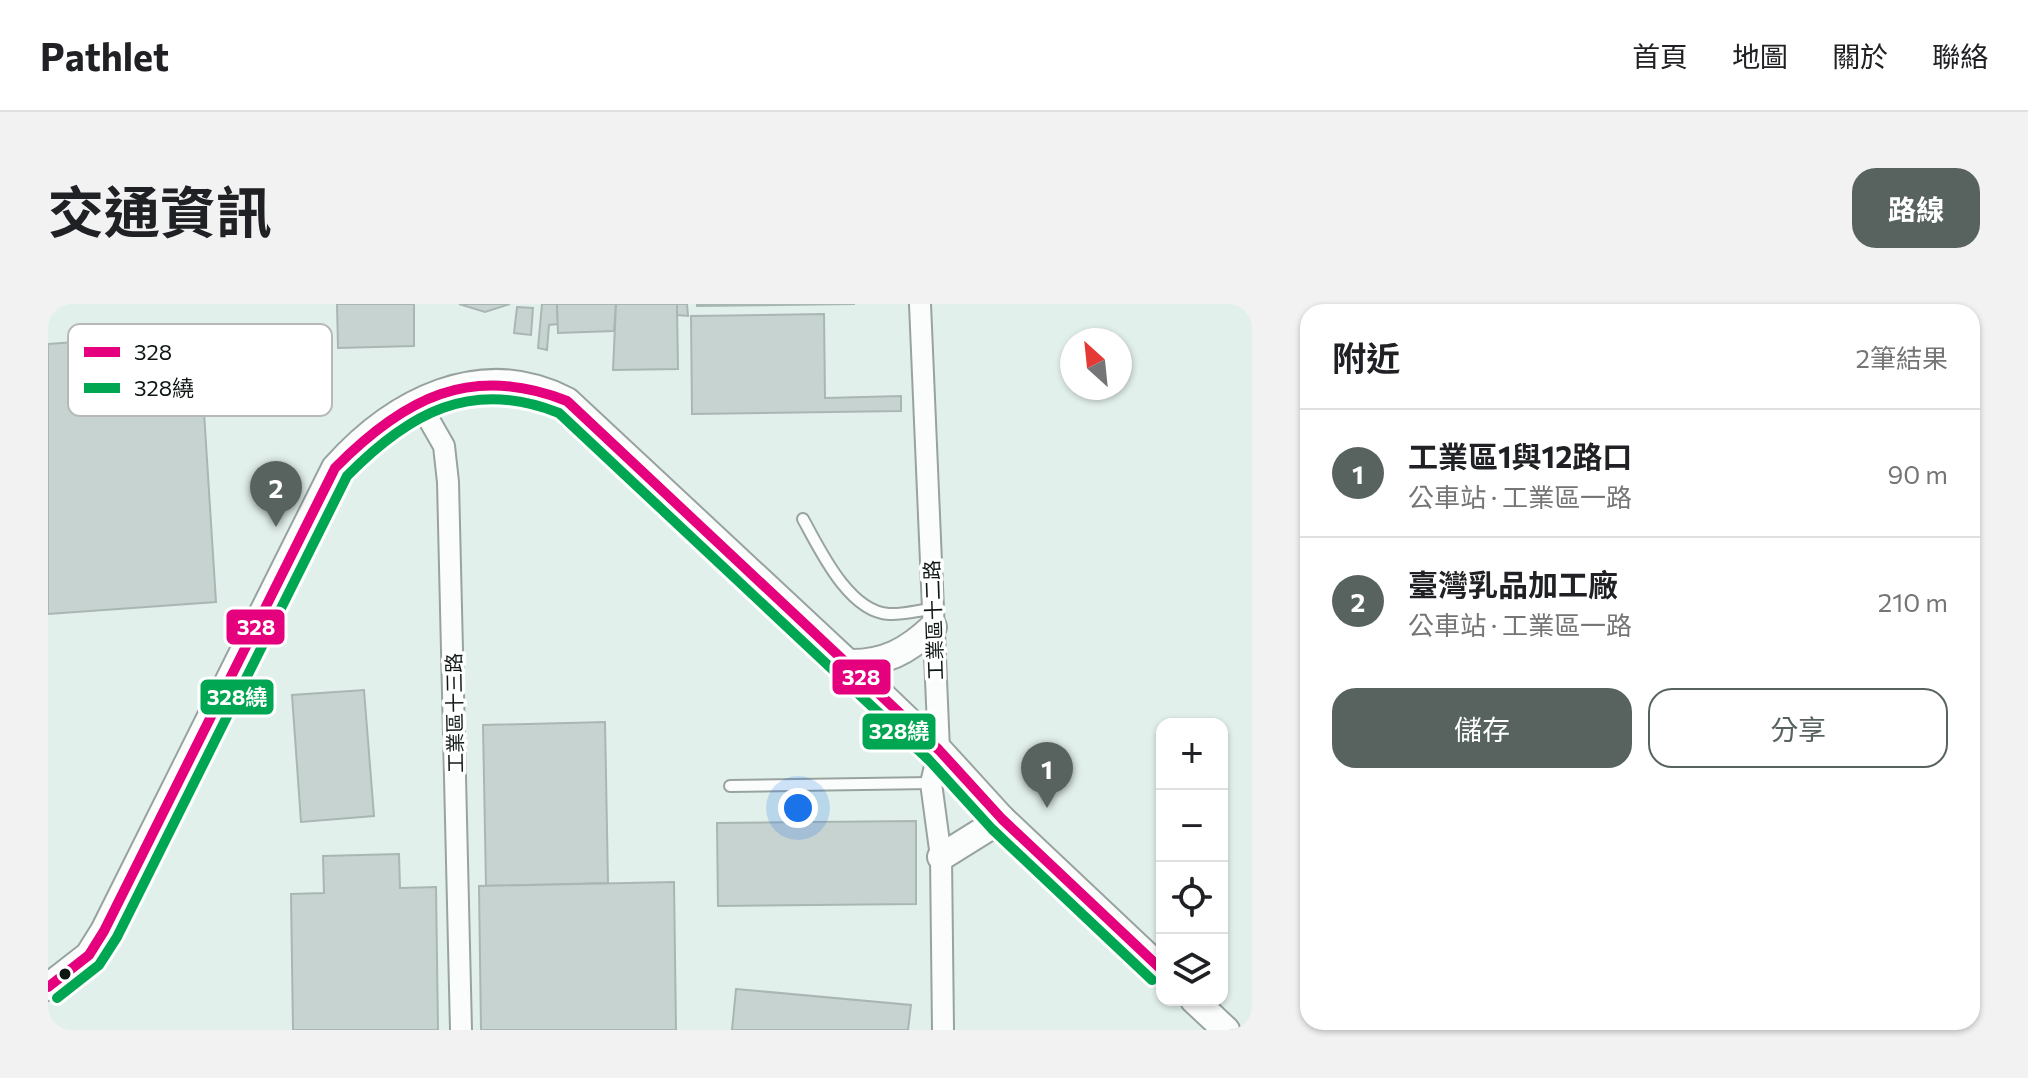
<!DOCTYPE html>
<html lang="zh-TW">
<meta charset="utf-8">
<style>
body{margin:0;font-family:Commissioner,"Noto Sans TC",sans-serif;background:#f2f2f2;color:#202124}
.controls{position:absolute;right:24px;bottom:24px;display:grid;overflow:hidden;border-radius:16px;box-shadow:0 2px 6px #0004}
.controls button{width:72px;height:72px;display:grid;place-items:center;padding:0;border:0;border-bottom:2px solid #e0e0e0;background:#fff;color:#202124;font:40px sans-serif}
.compass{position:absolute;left:1012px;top:24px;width:72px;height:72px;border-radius:50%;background:#fff;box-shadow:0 2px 6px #0004;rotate:333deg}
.you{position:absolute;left:750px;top:504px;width:28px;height:28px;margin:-20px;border:6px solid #fff;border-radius:50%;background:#1a73e8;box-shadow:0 0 0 12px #1a73e833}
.badge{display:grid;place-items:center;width:52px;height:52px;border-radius:50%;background:#58635f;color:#fff;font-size:26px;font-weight:700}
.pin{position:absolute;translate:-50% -66px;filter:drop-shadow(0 2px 4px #0008)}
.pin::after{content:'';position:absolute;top:42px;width:28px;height:24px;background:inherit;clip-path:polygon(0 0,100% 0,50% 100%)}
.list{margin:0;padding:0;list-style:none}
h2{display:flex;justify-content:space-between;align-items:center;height:104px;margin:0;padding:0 32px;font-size:34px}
h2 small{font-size:26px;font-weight:400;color:#757577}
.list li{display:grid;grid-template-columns:52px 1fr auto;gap:24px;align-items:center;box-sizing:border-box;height:128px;padding:0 32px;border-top:2px solid #e0e0e0}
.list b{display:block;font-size:30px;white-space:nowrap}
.list p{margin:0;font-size:26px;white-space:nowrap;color:#757577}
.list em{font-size:26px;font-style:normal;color:#757577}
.actions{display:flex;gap:16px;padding:24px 32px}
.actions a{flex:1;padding:18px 0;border:2px solid #58635f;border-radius:24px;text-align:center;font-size:28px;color:#58635f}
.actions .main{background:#58635f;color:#fff}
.icon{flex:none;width:44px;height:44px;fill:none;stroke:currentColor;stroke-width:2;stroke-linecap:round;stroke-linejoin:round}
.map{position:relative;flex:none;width:1204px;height:726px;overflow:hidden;border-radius:24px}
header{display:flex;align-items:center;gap:48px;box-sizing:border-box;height:112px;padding:0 40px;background:#fff;border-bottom:2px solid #e0e0e0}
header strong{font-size:38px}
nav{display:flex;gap:44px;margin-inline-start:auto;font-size:28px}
.intro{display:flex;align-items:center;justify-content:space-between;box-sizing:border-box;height:192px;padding:0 48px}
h1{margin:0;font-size:56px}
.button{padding:20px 36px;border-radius:24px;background:#58635f;color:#fff;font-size:28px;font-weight:700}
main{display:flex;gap:48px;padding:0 48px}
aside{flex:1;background:#fff;border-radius:24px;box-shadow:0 2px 6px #0004}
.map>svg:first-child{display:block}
</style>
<header>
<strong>Pathlet</strong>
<nav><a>首頁</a><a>地圖</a><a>關於</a><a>聯絡</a></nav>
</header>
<div class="intro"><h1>交通資訊</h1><a class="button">路線</a></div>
<main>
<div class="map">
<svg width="1204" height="726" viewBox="0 0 1204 726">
<rect width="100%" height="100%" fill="#e2f0eb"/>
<g fill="#c7d3d1" stroke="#aab6b3" stroke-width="2">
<polygon points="289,0 366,0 366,42 290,44"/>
<polygon points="411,0 462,0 437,8"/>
<polygon points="494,0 509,0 510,20 501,21 499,46 490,44"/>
<polygon points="509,0 568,0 566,27 510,29"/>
<polygon points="568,0 629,0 630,65 565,66"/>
<polygon points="629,0 639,0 640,12 629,11"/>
<polygon points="649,0 807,0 649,2"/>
<polygon points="469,3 485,4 483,31 466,29"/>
<polygon points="776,10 777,94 853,92 853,107 644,110 643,12"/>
<polygon points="151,29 168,298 0,310 0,40"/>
<polygon points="316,386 326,512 253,518 244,391"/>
<polygon points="557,418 560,579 438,582 435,421"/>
<polygon points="868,517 868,600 670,602 669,519"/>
<polygon points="351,550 352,584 388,583 390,726 245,726 243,590 276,589 275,552"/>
<polygon points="626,578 628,726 433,726 431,582"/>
<polygon points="688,685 863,701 860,726 684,726"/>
</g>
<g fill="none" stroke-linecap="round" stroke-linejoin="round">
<g stroke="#98a39f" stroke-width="14">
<g id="service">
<path d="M755,215c17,31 46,93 86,95 14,1 30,-4 44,-5"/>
<polyline points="682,482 883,479"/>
</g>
</g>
<g stroke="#98a39f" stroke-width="24">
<g id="minor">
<polyline points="872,0 891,446 883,479 893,553 895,726"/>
<polyline points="372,100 396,142 400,178 413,726"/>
</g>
</g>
<g stroke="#98a39f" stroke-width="30">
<g id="tertiary">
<path d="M800,359c36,1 60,-12 85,-36"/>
<polyline points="893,553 954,515"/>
<path d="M0,683l41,-32 15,-24 231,-463c59,-66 146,-112 232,-67l281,262 91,87 63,69 160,151"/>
<polyline points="1146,696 1178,726"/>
</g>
</g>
<use href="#service" stroke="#fbfdfc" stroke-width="10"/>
<use href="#minor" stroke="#fbfdfc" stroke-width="20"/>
<use href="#tertiary" stroke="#fbfdfc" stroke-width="26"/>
<g stroke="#fff" stroke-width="16">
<path id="bus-1" d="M0,683l41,-32 15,-24 231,-463c69,-70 136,-105 232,-67l372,349 63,69 160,151"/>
</g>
<g stroke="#fff" stroke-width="16">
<path id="bus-2" d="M9,694l42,-33 18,-28 230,-461c62,-63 124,-98 212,-63l370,347 63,69 160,151"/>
</g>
<use href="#bus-1" stroke="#e5007d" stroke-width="10"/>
<use href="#bus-2" stroke="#00a651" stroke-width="10"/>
</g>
<circle fill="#0e1714" stroke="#fff" stroke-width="3" cx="17" cy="670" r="7"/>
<g text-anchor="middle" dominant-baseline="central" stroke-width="7" stroke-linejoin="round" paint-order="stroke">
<g font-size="20" fill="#0e1714" stroke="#fff">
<text transform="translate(885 316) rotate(-92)">工業區十二路</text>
<text transform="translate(406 409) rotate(-91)">工業區十三路</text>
</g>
</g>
<rect x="20" y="20" width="264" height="92" rx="12" fill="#fff" stroke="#b7b9b8" stroke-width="2"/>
<rect x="36" y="43" width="36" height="10" fill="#e5007d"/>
<rect x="36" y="79" width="36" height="10" fill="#00a651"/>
<g font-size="22" fill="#0e1714">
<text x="86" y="56">328</text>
<text x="86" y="92">328繞</text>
</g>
<g stroke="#fff" stroke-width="3">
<rect x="177" y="304" width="61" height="38" rx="8" fill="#e5007d"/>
<rect x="783" y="354" width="61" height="38" rx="8" fill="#e5007d"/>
<rect x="151" y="374" width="76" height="38" rx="8" fill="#00a651"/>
<rect x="813" y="408" width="76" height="39" rx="8" fill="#00a651"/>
</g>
<g font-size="22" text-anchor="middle" font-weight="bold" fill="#fff">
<text x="208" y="331">328</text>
<text x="813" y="381">328</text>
<text x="189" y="401">328繞</text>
<text x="851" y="435">328繞</text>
</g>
</svg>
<div class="controls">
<button>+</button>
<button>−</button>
<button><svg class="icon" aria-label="locate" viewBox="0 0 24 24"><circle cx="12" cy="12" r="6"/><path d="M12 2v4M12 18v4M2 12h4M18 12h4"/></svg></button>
<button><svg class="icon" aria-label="layers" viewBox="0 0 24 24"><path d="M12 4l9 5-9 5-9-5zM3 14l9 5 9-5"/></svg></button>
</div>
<svg class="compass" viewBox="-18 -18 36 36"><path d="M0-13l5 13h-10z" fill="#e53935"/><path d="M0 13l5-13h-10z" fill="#757577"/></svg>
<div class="you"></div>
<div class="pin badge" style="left:999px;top:504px">1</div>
<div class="pin badge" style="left:228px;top:223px">2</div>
</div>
<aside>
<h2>附近<small>2筆結果</small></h2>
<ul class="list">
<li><span class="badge">1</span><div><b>工業區1與12路口</b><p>公車站 · 工業區一路</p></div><em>90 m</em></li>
<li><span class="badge">2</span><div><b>臺灣乳品加工廠</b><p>公車站 · 工業區一路</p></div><em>210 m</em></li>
</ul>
<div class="actions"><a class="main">儲存</a><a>分享</a></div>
</aside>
</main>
